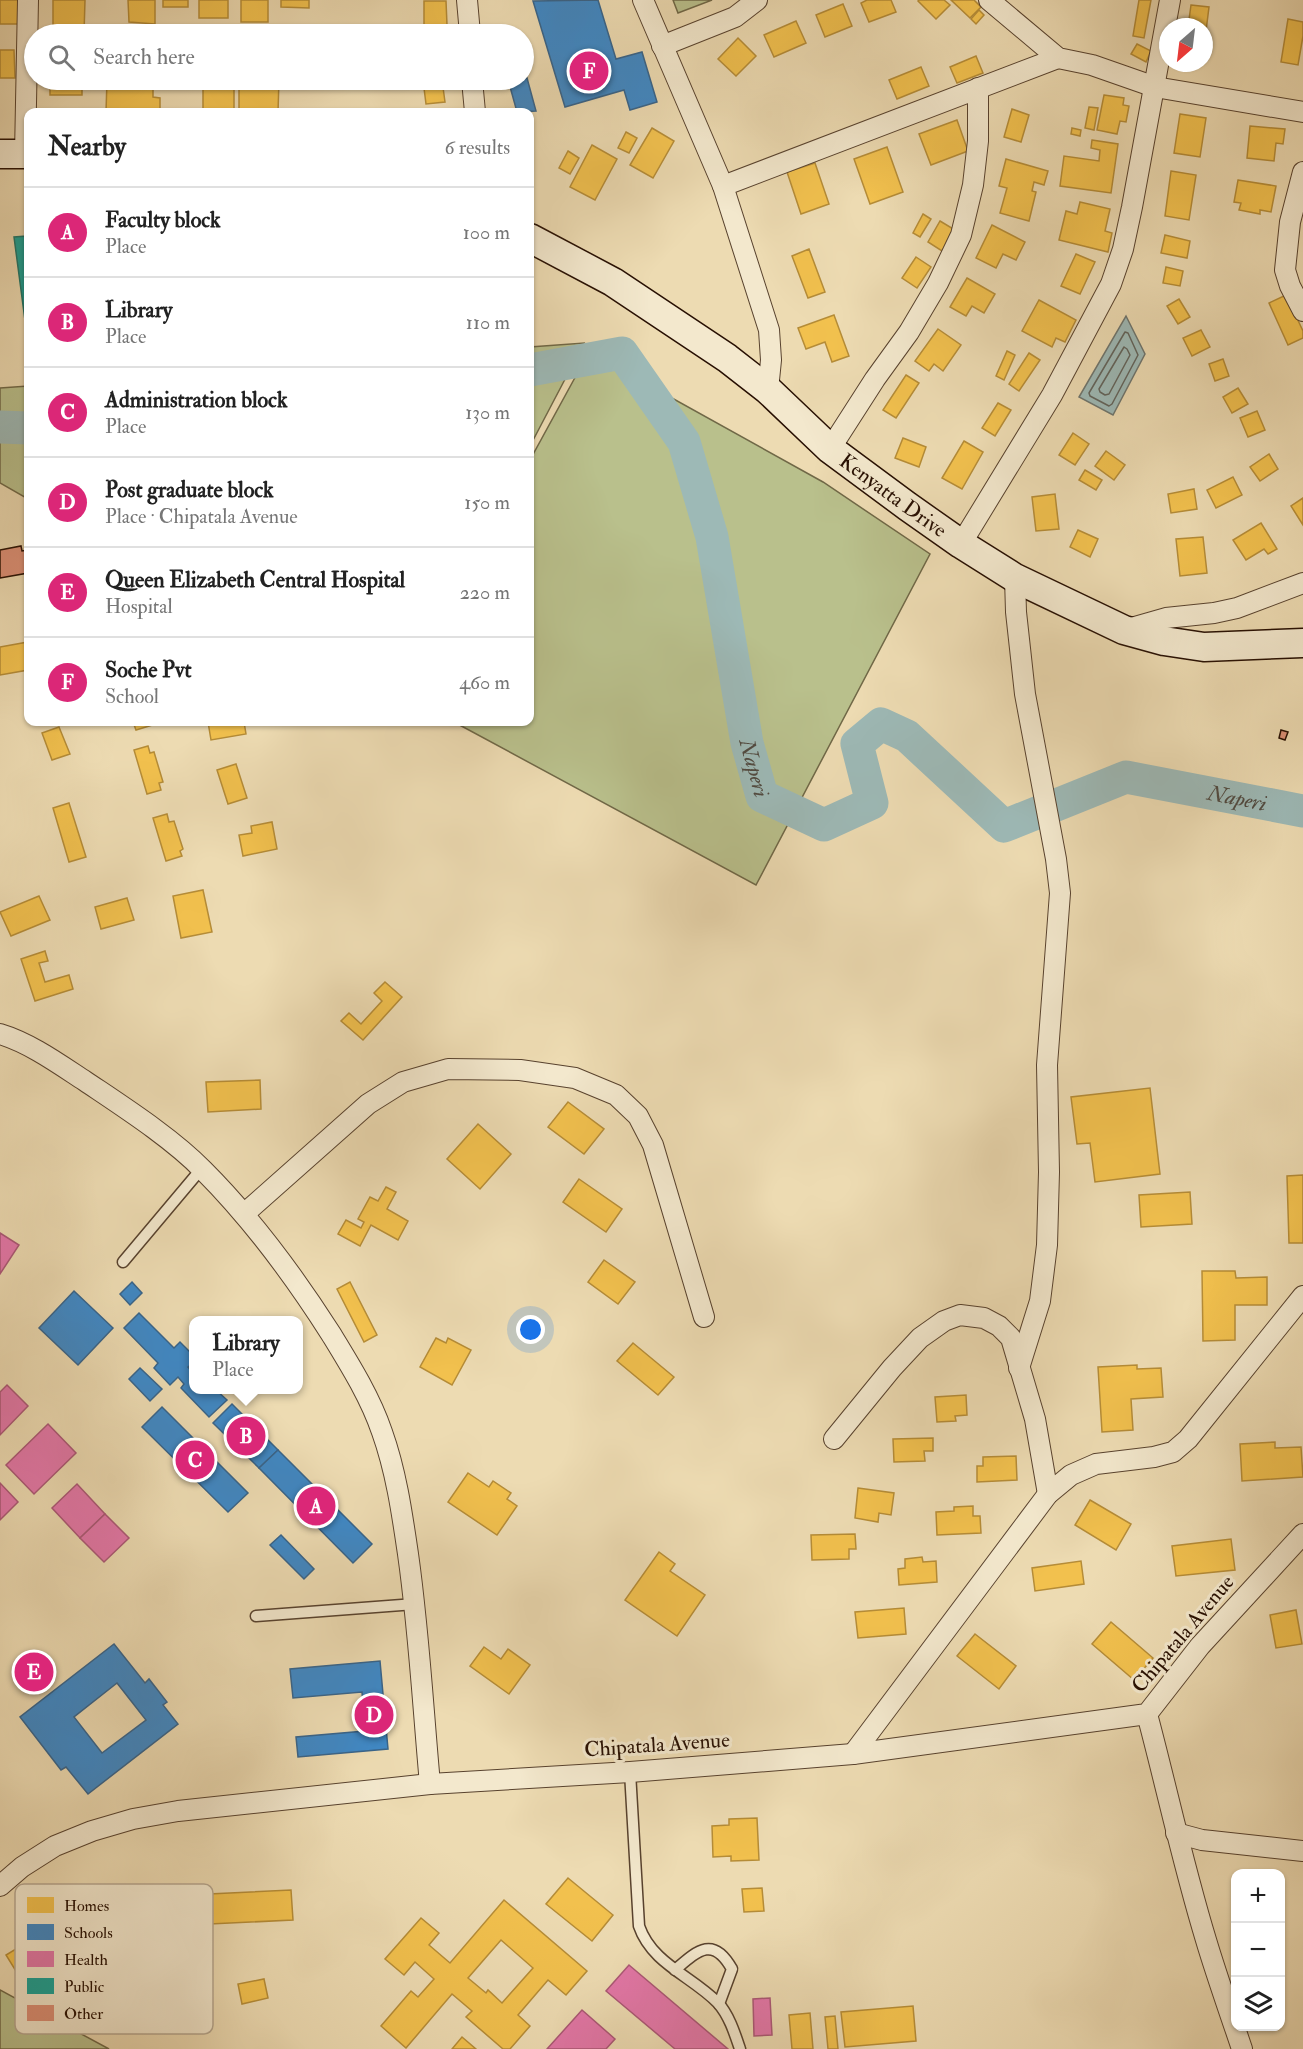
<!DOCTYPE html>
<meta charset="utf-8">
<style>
body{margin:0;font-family:"IM FELL Double Pica",serif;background:#f6f6f6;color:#222}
.controls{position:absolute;right:18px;bottom:18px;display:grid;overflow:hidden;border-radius:12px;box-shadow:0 2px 4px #0004}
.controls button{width:54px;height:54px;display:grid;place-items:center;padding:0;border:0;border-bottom:2px solid #e0e0e0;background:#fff;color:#222;font:30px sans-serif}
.compass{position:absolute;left:1159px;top:18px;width:54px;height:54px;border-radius:50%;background:#fff;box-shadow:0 2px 4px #0004;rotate:208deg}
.you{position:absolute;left:531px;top:1330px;width:21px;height:21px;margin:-15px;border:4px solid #fff;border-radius:50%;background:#1a73e8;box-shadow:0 0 0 9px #1a73e833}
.badge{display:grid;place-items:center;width:39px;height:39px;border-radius:50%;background:#db2777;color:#fff;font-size:20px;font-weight:700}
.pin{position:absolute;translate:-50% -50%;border:3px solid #fff;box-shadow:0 2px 6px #0006}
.popup{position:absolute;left:189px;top:1316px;width:114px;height:78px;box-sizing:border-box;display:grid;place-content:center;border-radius:12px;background:#fff;filter:drop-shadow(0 2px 4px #0005);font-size:20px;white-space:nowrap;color:#767676}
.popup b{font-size:22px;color:#222}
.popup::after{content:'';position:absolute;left:50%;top:100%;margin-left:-12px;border:12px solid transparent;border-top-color:#fff}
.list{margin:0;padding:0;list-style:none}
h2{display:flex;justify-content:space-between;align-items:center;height:78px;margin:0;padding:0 24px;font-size:26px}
h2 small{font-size:20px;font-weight:400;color:#767676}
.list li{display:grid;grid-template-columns:39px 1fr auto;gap:18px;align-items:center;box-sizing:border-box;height:90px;padding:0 24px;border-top:2px solid #e0e0e0}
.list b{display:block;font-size:22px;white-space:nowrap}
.list p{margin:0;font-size:20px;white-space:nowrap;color:#767676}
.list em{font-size:20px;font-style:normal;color:#767676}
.icon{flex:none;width:33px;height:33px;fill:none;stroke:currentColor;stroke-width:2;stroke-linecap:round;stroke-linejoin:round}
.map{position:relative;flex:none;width:1303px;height:2049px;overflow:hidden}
.search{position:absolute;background:#fff;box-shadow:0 2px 4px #0004;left:24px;top:24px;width:510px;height:66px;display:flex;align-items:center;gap:15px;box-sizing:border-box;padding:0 21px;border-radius:33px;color:#767676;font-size:22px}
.panel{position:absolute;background:#fff;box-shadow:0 2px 4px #0004;left:24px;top:108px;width:510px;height:618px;border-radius:12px}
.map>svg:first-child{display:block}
</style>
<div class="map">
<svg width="1303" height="2049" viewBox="0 0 1303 2049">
<rect width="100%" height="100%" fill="#eddbb2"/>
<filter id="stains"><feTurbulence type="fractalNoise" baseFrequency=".00333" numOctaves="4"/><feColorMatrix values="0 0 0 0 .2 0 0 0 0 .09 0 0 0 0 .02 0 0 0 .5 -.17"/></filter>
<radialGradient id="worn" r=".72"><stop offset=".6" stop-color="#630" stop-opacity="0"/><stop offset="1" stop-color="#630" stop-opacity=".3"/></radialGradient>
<g fill="#b9c08c" stroke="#706847" stroke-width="1.5">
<polygon points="673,0 712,0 678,13"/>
<polygon points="584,343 530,446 530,347"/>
<polygon points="589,352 823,482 930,554 756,885 454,722 530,722 530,460"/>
<polygon points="28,386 28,499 0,483 0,388"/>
<polygon points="0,1990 109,2049 0,2049"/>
</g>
<polygon fill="#9db9b6" stroke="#6e756e" stroke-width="1.5" points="1126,316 1145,354 1113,415 1079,397"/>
<g fill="#f2c14e" stroke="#b58c37" stroke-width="1.5" fill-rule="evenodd">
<rect x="0" y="0" width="21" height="24"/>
<polygon points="53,0 85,0 84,34 53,34"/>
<polygon points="128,0 155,0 155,24 129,22"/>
<rect x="163" y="0" width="25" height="7"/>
<rect x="199" y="0" width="29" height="18"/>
<rect x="241" y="0" width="27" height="22"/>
<polygon points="281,0 309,0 309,8 281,7"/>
<polygon points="867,0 891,0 896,12 869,22 861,3"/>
<polygon points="919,0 944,0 950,5 936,19 918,1"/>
<polygon points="951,0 974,0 981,7 970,18"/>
<polygon points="1139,0 1151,0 1144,38 1133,36"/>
<polygon points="424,1 446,1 447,25 424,25"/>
<polygon points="843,4 852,26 825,37 816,15"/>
<polygon points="1191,5 1209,7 1204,47 1204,27 1188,27"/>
<polygon points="979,10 984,15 976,24 971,19"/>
<polygon points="1288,19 1303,22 1303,36 1298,65 1281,62"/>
<polygon points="796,21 806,43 774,57 764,35"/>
<polygon points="738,38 756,56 736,76 718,59"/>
<polygon points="1137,44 1151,51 1146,62 1131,54"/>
<polygon points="0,50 14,50 15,78 0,78"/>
<polygon points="976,56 983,73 957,83 950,67"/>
<polygon points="921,67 929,86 897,99 889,80"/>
<rect x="50" y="80" width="32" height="15"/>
<polygon points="107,80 153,80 153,97 160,98 160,112 106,112"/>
<rect x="203" y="80" width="31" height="32"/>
<polygon points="239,80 279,80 278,112 239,112"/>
<polygon points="423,80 442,80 445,102 426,104"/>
<polygon points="1104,95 1124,98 1123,105 1129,106 1126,122 1120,121 1117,134 1097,130"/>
<polygon points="1089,107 1098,108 1094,130 1085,128"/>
<polygon points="1012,109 1029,115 1021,142 1004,137"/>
<polygon points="1180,114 1206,118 1200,157 1174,153"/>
<polygon points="957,120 968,151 931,165 919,134"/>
<polygon points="1250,126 1285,129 1283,144 1276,143 1274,161 1247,158"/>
<polygon points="652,128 674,141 653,178 630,165"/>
<polygon points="1072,128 1081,130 1080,136 1071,134"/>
<polygon points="626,132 637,138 629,153 618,148"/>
<polygon points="1092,140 1118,144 1111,193 1060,186 1064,156 1099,161 1100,150 1091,148"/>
<polygon points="592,145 617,159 595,200 570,187"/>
<polygon points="887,147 903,192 870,204 854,159"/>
<polygon points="568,151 579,158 570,174 559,168"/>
<polygon points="1006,159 1048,171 1044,185 1034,182 1032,191 1036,192 1029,221 1000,213 1007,188 999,186"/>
<polygon points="815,163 829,204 801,214 787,172"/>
<polygon points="1171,171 1196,175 1189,220 1165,216"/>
<polygon points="1238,180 1276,186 1271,212 1260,210 1260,214 1239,210 1241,203 1234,202"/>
<polygon points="1080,202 1110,209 1105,231 1112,233 1108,252 1059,240 1066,211 1077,214"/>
<polygon points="923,214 931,219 920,237 913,233"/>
<polygon points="940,221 955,230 942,251 928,242"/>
<polygon points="992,225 1025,242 1016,260 1003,254 996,268 976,258"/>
<polygon points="1165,235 1190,241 1187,258 1161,253"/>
<polygon points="809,249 825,292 808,298 792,256"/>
<polygon points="1076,254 1095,262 1080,294 1061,286"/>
<polygon points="916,257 931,267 917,288 902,278"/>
<polygon points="1166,267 1183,271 1180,286 1163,283"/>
<polygon points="967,278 995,294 984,313 972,306 966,316 950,307"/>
<polygon points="1286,295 1303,331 1303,338 1288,345 1269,303"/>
<polygon points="1179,299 1190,317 1178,324 1167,306"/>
<polygon points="1039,300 1076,320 1065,342 1056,338 1052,347 1022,331"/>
<polygon points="834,315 849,356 832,362 825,342 806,349 798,328"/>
<polygon points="938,329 961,345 943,371 934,364 929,371 915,361"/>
<polygon points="1201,330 1210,347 1192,356 1183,338"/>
<polygon points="1007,351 1015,355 1004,380 996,376"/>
<polygon points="1029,353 1040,360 1019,391 1009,384"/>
<polygon points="1223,359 1229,376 1215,381 1209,364"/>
<polygon points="906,375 919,383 896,418 883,410"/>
<polygon points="1238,388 1248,404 1232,413 1223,397"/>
<polygon points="998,403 1011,410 995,436 982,428"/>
<polygon points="1257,411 1265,430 1248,437 1240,418"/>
<polygon points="1073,433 1089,444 1075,465 1059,455"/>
<polygon points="903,438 926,447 919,467 895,458"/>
<polygon points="964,441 983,452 962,489 942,478"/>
<polygon points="1106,451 1125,465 1114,480 1095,466"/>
<polygon points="1269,454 1278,469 1260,481 1250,467"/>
<polygon points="1085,470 1102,480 1096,490 1079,480"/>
<polygon points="1233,477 1242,495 1216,508 1207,490"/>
<polygon points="1194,489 1197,509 1171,513 1168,494"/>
<polygon points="1055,494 1059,529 1036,531 1032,497"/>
<polygon points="1303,498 1303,525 1291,506"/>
<polygon points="1261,523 1277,549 1268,554 1264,549 1246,560 1233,540"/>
<polygon points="1078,530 1098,539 1090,557 1070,547"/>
<polygon points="1203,537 1207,573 1180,576 1176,539"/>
<polygon points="28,642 28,670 0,675 0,647"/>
<polygon points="133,722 156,722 156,724 136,730"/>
<polygon points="208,722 244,722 246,734 211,740"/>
<polygon points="59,727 70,754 52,760 42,733"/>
<polygon points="148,746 150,753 154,752 163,782 159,783 161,790 147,794 134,750"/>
<polygon points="236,764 247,798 228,804 217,770"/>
<polygon points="69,803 86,857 69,862 53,808"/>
<polygon points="167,814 169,822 174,821 183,849 180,851 182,856 166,861 153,818"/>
<polygon points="272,822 277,849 243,856 239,835 252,833 251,826"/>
<polygon points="203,890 212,932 181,938 173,896"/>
<polygon points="39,896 50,920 11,936 0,912"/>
<polygon points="127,898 134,920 101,929 95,907"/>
<polygon points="45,951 48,961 39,963 45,982 69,975 73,989 35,1001 21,959"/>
<polygon points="385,982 402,997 363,1040 341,1021 349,1013 361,1024 382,1001 374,993"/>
<polygon points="260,1080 261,1109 208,1112 206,1082"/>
<polygon points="1150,1088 1160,1174 1095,1182 1090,1143 1077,1144 1071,1097"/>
<polygon points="568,1102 604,1129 584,1154 548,1127"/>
<polygon points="478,1124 511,1154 480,1189 447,1159"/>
<polygon points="1303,1175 1303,1243 1289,1243 1287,1176"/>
<polygon points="579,1179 622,1209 606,1232 563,1202"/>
<polygon points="386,1187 396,1192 387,1209 408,1221 398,1240 371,1225 360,1246 338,1234 346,1220 361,1228 364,1222 358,1219 370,1197 378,1201"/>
<polygon points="1190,1192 1192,1224 1141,1227 1139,1195"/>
<polygon points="604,1260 635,1282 618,1304 588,1282"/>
<polygon points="1202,1271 1235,1271 1236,1278 1267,1277 1267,1305 1235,1305 1235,1340 1203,1341"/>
<polygon points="350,1282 377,1335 364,1342 337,1289"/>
<polygon points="436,1338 446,1343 448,1338 471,1350 452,1385 420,1367"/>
<polygon points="633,1343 674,1377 658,1395 617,1361"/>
<polygon points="1137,1365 1137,1369 1161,1368 1163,1397 1131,1399 1133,1430 1102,1432 1098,1367"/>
<polygon points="966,1395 967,1415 955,1416 956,1421 937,1422 935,1397"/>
<polygon points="933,1438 933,1451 924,1451 925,1461 894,1462 893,1439"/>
<polygon points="1275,1442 1275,1448 1301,1447 1303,1477 1242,1481 1240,1444"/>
<polygon points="1016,1456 1017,1480 977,1482 977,1466 983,1466 983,1457"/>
<polygon points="468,1473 489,1487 493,1481 511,1493 507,1499 517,1506 497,1535 448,1502"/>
<polygon points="858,1488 894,1493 891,1515 879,1513 878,1522 855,1518"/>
<polygon points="1090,1500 1131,1524 1116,1550 1075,1525"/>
<polygon points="973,1506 973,1516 980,1516 981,1533 937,1535 936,1512 954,1511 954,1507"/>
<polygon points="855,1534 856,1549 849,1549 849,1559 812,1560 811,1535"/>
<polygon points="1231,1539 1235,1570 1176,1576 1172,1546"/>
<polygon points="659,1552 675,1564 670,1571 705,1595 677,1636 625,1600"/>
<polygon points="922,1557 923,1562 936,1561 937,1582 899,1585 898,1569 905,1568 905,1559"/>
<polygon points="1081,1561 1084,1584 1035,1591 1032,1568"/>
<polygon points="904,1608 906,1634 858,1638 855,1612"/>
<polygon points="1296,1610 1302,1644 1276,1648 1270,1615"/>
<polygon points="1111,1622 1153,1658 1134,1680 1092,1644"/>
<polygon points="975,1634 1016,1666 999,1689 957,1656"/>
<polygon points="484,1647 501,1659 508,1649 530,1665 509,1694 470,1666"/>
<polygon points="757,1818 759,1860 731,1861 731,1856 713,1857 712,1826 729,1825 729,1819"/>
<polygon points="568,1878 613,1915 592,1941 546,1904"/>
<polygon points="762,1888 764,1911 744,1912 742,1889"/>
<polygon points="291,1890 293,1920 189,1925 188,1895"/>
<path d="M504,1900l83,71 -21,24 -18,-15 -30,35 12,11 -20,23h-7l-37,-32 6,-6 -20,-17 -46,54 -25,-22 30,-35 7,6 16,-18 -19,-17 -11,13 -19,-16 36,-41 18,15 -10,12 21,18zM501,1940l32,28 -31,35 -14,-13 -2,3 -18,-15z"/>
<polygon points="113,1912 144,1971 66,2012 60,2001 50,2006 42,1990 97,1961 80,1929"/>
<polygon points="57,1924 78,1958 27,1989 6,1955"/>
<polygon points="264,1979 268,1998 242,2004 238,1984"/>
<polygon points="913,2006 916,2041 845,2047 841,2012"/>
<polygon points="810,2013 813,2049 792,2049 789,2015"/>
<polygon points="835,2016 838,2049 828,2049 825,2017"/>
<polygon points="462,2037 476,2049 452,2049"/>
</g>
<g fill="#3f88c5" stroke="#38648a" stroke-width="1.5" fill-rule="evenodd">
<polygon points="598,0 616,59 642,52 657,102 630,110 624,90 565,107 533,1"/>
<polygon points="527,78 536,111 517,112 509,83"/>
<polygon points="132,1282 142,1293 130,1305 120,1294"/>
<polygon points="74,1291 113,1328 78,1365 39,1328"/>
<polygon points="139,1313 174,1348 180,1342 194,1356 194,1362 188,1367 194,1374 194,1390 216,1390 227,1400 209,1417 181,1388 184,1384 178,1377 170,1385 154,1368 158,1363 124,1328"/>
<polygon points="140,1368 162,1389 150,1401 129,1379"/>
<polygon points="232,1404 278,1450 259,1468 213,1423"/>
<polygon points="162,1407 248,1493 228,1512 142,1427"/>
<polygon points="278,1450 372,1544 353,1563 259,1468"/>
<polygon points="281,1535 314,1569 304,1579 270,1545"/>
<path d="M114,1644l31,39 4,-4 18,23 -4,3 15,19 -90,70 -22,-27 -5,3 -41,-53zM117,1683l29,37 -44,33 -28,-36z"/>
<polygon points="380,1661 388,1749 298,1757 296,1737 365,1731 362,1692 293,1698 290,1669"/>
</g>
<g fill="#e377a8" stroke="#ab5876" stroke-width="1.5">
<polygon points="0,1233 19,1245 0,1274"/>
<polygon points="7,1385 28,1406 0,1435 0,1392"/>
<polygon points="48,1424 76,1453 34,1494 6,1465"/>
<polygon points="0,1483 18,1502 0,1520"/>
<polygon points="77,1484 105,1514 80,1538 52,1508"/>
<polygon points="105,1514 129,1538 104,1562 80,1538"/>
<polygon points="629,1965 728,2049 675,2049 606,1991"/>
<polygon points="770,1998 772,2035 754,2036 753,1999"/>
<polygon points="582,2010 615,2039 606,2049 547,2049"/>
</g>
<polygon fill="#17a398" stroke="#1c776b" stroke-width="1.5" points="26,223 28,223 28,343 14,237 27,236"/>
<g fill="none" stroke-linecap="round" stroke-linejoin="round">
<g stroke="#62645c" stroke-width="1.5">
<polygon points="1125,332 1128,333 1138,355 1112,404 1109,406 1090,396 1089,393"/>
<polygon points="1124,347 1127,349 1130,355 1109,394 1105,395 1100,392 1099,389"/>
</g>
<g stroke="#9db9b6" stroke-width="33">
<path id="s1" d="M530,370l92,-17 62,89 28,95 35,206 15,53 62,29 48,-22 -15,-59 24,-20 26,12 97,90 122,-49 177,34"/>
<polyline points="0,427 28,428"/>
</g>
</g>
<g fill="#dd9077" stroke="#270f02" stroke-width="1.5">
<polygon points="21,546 22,551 28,550 28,573 0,578 0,550"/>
<polygon points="1281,730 1288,732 1285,740 1279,738"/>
</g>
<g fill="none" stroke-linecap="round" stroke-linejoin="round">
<g stroke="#58422e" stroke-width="13">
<g id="service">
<polyline points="123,1262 202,1168"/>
<polyline points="256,1616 415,1604"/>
<path d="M630,1772l9,154c13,38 53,50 79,77 11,12 17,31 22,46"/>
<path d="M675,1970c22,-19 38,-35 57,-1l-13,35"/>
</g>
</g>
<g stroke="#58422e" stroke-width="22">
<g id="minor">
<polyline points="467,0 470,34"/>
<polyline points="643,0 723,186 769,330 771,360 768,390"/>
<polyline points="989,0 1058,58 1092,65 1155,87 1303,112"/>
<polyline points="662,46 735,17 757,0"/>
<polyline points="472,80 475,112"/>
<polyline points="25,154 28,0"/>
<polyline points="1303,172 1290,222 1285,270 1290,286 1303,311"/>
<polyline points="723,186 1058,58"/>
<polyline points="830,449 875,379 909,332 938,283 961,235 973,185 978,141 978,88"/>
<polyline points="961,544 1052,395 1111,284 1123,249 1132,207 1170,0"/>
<polyline points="1015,578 1016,612 1025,694 1056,859 1060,893 1047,1065 1049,1172 1047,1245 1040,1301 1019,1368"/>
<polyline points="1124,630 1166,618 1214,613 1237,608 1303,583"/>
<path d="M0,1034c30,9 59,30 85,47 37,25 87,57 118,89 49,49 91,106 128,164 19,31 39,63 51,98 14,39 20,81 26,122 11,77 15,154 22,230"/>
<polyline points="244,1214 368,1104 403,1082 448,1069 520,1070 575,1078 616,1095 638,1116 653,1145 704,1317"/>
<polyline points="834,1439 892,1368 920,1338 944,1321 960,1315 984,1318 999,1326 1011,1338 1035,1419 1048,1494"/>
<path d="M1147,1714c20,75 36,151 59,226 11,37 24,73 36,109"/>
<polyline points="853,1754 1048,1494 1071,1475 1096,1464 1154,1457 1173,1452 1188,1439 1303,1296"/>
<polyline points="1176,1833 1202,1840 1303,1851"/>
<polyline points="0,1886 22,1867 55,1846 92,1831 133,1819 178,1811 430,1784 630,1772 853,1754 1147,1714 1200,1646 1303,1534"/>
</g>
</g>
<g stroke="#270f02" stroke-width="31">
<g id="secondary">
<polyline points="0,154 28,154"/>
<path id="s2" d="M530,238l83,44 114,76 41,32 62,59 77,57 54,38 54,34 109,52 40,11 40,6 99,-4"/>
</g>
</g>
<use href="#service" stroke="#f3e8cd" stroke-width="10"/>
<use href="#minor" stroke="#f3e8cd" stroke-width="20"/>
<use href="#secondary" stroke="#f3e8cd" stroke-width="28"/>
</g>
<g text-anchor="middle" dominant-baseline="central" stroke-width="6" stroke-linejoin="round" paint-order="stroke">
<g font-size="21" fill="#270f02" stroke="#f3e8cd">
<text stroke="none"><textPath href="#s2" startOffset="447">Kenyatta Drive</textPath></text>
<text transform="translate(1183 1634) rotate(-50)">Chipatala Avenue</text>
<text transform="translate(657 1745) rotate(-4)">Chipatala Avenue</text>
</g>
<g font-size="22" font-style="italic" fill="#504a41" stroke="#f3e8cd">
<text stroke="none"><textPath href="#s1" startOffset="536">Naperi</textPath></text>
<text stroke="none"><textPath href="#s1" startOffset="1184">Naperi</textPath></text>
</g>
</g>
<rect x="15" y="1884" width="198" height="150" rx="9" fill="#f3e8cd" stroke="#b6a790" stroke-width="1.5"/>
<rect x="27" y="1897" width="27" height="16" fill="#f2c14e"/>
<rect x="27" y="1924" width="27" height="16" fill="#3f88c5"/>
<rect x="27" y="1951" width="27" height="16" fill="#e377a8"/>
<rect x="27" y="1978" width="27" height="16" fill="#17a398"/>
<rect x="27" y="2005" width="27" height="16" fill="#dd9077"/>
<g font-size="16" fill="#270f02">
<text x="64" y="1911">Homes</text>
<text x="64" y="1938">Schools</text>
<text x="64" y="1965">Health</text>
<text x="64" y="1992">Public</text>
<text x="64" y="2019">Other</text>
</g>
<rect width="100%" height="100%" filter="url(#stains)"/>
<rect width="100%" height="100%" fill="url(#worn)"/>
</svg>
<div class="controls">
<button>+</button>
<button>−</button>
<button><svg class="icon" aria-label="layers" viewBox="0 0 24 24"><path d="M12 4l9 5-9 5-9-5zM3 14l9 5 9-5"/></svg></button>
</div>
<svg class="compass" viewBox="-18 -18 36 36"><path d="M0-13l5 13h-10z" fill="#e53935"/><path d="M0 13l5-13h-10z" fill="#767676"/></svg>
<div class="you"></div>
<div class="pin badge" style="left:316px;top:1506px">A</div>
<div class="pin badge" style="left:246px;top:1436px">B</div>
<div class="popup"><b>Library</b>Place</div>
<div class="pin badge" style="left:195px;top:1460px">C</div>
<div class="pin badge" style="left:374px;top:1715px">D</div>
<div class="pin badge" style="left:34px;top:1672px">E</div>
<div class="pin badge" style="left:589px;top:71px">F</div>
<div class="search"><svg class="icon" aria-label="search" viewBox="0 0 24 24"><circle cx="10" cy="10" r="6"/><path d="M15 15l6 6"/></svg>Search here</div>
<section class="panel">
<h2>Nearby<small>6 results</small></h2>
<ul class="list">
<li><span class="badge">A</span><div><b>Faculty block</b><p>Place</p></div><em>100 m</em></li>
<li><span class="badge">B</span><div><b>Library</b><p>Place</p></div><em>110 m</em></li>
<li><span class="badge">C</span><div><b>Administration block</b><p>Place</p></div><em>130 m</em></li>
<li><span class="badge">D</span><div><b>Post graduate block</b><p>Place · Chipatala Avenue</p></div><em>150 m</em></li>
<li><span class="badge">E</span><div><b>Queen Elizabeth Central Hospital</b><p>Hospital</p></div><em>220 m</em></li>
<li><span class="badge">F</span><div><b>Soche Pvt</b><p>School</p></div><em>460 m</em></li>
</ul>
</section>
</div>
